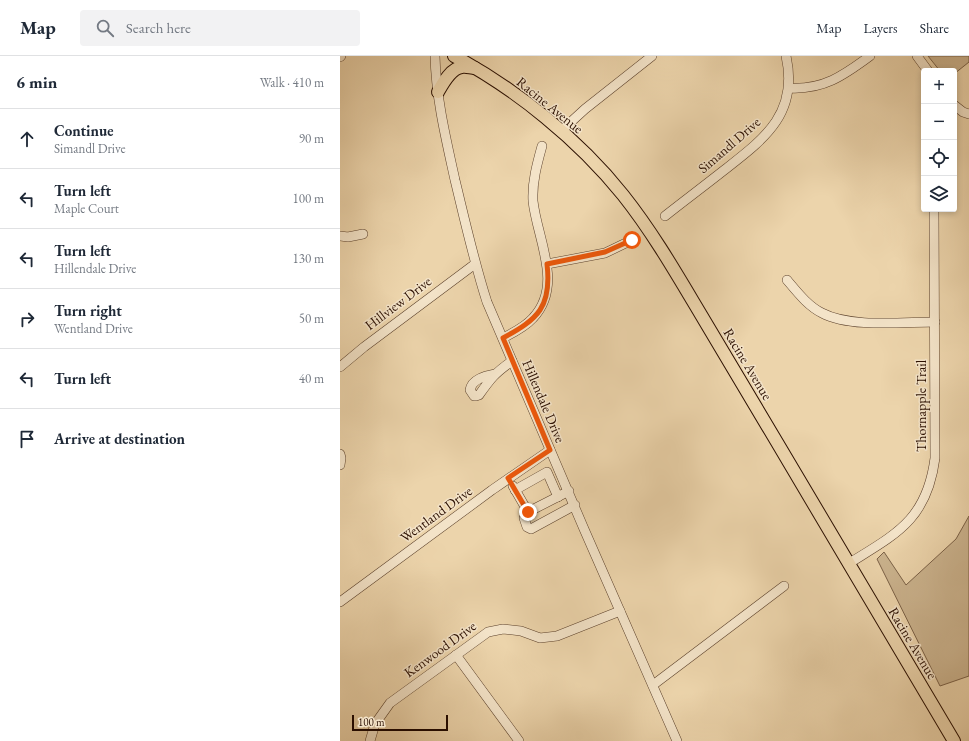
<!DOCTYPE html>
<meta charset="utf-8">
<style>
body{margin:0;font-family:"EB Garamond",serif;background:#f2f2f3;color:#1f2937}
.controls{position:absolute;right:12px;top:12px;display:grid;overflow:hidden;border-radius:4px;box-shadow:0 2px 6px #0003}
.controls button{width:36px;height:36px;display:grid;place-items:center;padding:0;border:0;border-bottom:1px solid #e0e1e3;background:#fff;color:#1f2937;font:20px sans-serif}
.scale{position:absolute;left:12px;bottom:10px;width:96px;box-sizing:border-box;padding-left:4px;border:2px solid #2b0f00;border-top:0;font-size:11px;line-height:14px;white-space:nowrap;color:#2b0f00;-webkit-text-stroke:3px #f3e3c8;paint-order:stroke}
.stop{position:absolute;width:12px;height:12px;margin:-9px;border:3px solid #ea580c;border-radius:50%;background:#fff}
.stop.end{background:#ea580c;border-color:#fff;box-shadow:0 1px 4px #0008}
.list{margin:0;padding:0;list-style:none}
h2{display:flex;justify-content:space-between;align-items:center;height:52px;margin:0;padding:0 16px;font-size:17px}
h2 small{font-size:13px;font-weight:400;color:#747a83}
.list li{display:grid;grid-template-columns:26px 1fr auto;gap:12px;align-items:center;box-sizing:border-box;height:60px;padding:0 16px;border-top:1px solid #e0e1e3}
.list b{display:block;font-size:15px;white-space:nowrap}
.list p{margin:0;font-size:13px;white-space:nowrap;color:#747a83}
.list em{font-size:13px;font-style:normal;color:#747a83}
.icon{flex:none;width:22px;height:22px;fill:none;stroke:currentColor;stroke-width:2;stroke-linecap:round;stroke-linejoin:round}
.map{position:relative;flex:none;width:629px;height:685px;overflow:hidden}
header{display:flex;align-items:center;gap:24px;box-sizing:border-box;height:56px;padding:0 20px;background:#fff;border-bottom:1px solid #e0e1e3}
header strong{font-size:19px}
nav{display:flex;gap:22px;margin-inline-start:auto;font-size:14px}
.search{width:280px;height:36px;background:#f2f2f3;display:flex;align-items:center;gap:10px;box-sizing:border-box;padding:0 14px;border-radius:4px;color:#747a83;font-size:15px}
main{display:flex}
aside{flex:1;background:#fff}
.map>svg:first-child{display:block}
</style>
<header>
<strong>Map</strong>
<div class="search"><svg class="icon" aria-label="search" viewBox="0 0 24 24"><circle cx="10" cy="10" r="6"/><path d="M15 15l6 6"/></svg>Search here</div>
<nav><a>Map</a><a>Layers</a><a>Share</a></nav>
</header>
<main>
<aside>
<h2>6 min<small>Walk · 410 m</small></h2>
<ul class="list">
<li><svg class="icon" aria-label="ahead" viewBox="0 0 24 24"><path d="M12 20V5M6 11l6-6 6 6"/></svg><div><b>Continue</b><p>Simandl Drive</p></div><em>90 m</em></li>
<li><svg class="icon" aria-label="left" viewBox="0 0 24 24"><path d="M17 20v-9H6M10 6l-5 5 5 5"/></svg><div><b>Turn left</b><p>Maple Court</p></div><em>100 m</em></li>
<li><svg class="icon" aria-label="left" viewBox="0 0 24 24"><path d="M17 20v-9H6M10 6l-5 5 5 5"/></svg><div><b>Turn left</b><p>Hillendale Drive</p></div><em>130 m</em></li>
<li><svg class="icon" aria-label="right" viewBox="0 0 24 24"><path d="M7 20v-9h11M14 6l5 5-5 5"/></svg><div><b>Turn right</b><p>Wentland Drive</p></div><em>50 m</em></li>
<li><svg class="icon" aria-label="left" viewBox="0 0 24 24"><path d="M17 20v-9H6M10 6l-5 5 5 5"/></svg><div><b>Turn left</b></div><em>40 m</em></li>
<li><svg class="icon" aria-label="arrive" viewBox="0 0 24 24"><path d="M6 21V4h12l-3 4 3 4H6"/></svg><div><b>Arrive at destination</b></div></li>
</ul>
</aside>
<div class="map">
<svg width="629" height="685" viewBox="0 0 629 685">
<rect width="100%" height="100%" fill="#ecd4ab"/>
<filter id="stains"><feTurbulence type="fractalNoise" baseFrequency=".005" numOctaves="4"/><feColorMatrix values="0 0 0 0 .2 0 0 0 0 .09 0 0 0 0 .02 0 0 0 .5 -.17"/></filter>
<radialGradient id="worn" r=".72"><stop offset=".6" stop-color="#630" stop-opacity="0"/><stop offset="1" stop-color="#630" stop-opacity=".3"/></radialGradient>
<g fill="#cbb38e" stroke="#7b6147">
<polygon points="588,0 629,0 629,6 614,18 614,15 600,15"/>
<polygon points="629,460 629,620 600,630 537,503 544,496 566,529 616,483"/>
</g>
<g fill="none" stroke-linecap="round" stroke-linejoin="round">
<g stroke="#5b402b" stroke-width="10">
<g id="minor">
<path d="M95,0c1,42 11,83 20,124 10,41 19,82 32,122l97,227 93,212"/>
<polyline points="577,0 588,15"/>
<polyline points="0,1 1,0"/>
<path d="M449,32c34,2 54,-12 81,-32"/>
<polyline points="614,49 623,56 629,58"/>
<polyline points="221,75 245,53 312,0"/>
<path d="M325,160c19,-15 39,-30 58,-45 41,-32 76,-57 63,-115"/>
<polyline points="0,180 8,181 23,178"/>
<polyline points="207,208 265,197 292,184"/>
<path d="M447,224c11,13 21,26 35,33 28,15 81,9 113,9"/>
<path d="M163,282c10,-5 22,-11 30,-20 31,-33 4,-79 0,-117 -1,-19 4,-37 9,-55"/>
<polyline points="0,311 24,291 135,208"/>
<path d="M155,318c-10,2 -23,5 -25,16l4,6h2l3,-1c12,-17 16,-22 33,-34"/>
<polyline points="0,398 1,402 0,409"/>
<polyline points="173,430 188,456"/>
<polyline points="175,434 207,416 218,441"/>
<polyline points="229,435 188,456 184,462 187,471 191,473 235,449"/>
<path d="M508,508c48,-30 79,-44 87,-106l-1,-249"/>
<polyline points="0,546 152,434 210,394"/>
<polyline points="116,599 179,685"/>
<polyline points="313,629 444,530"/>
<polyline points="30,685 35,668 50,647 148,576 163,573 181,575 200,582 217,580 280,555"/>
</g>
</g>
<g stroke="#2b0f00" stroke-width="14">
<g id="major">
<path d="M114,0c62,33 125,84 169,139 27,34 49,71 71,108 28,47 56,94 84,141 58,99 117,198 176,297"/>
<path d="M98,36c5,-9 13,-24 24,-25 4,-1 9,1 13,1"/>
</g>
</g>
<use href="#minor" stroke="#f3e3c8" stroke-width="9"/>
<use href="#major" stroke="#ecd4ab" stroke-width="12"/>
</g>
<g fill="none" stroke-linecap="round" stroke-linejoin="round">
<path stroke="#ea580c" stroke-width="5" d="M188,456l-20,-34 42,-28 -47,-112c35,-19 49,-31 44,-74l58,-12 27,-12"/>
</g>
<g text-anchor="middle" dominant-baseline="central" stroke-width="3" stroke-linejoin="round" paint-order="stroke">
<g font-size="14" fill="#2b0f00" stroke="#f3e3c8">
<text transform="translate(210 49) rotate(39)">Racine Avenue</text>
<text transform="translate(389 89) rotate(-41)">Simandl Drive</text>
<text transform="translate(58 247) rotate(-37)">Hillview Drive</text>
<text transform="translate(408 308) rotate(59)">Racine Avenue</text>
<text transform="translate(204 345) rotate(67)">Hillendale Drive</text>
<text transform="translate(581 350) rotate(-90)">Thornapple Trail</text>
<text transform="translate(96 458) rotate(-36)">Wentland Drive</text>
<text transform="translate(573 587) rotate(59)">Racine Avenue</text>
<text transform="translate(100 593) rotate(-36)">Kenwood Drive</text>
</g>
</g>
<rect width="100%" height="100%" filter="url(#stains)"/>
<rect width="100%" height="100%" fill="url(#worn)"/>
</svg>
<div class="controls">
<button>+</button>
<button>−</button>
<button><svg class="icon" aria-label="locate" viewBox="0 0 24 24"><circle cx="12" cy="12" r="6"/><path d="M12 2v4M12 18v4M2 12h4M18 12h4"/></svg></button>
<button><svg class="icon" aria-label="layers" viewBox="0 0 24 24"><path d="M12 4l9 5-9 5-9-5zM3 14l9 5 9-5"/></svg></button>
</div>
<div class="scale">100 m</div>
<div class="stop" style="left:292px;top:184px"></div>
<div class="stop end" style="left:188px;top:456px"></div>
</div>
</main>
